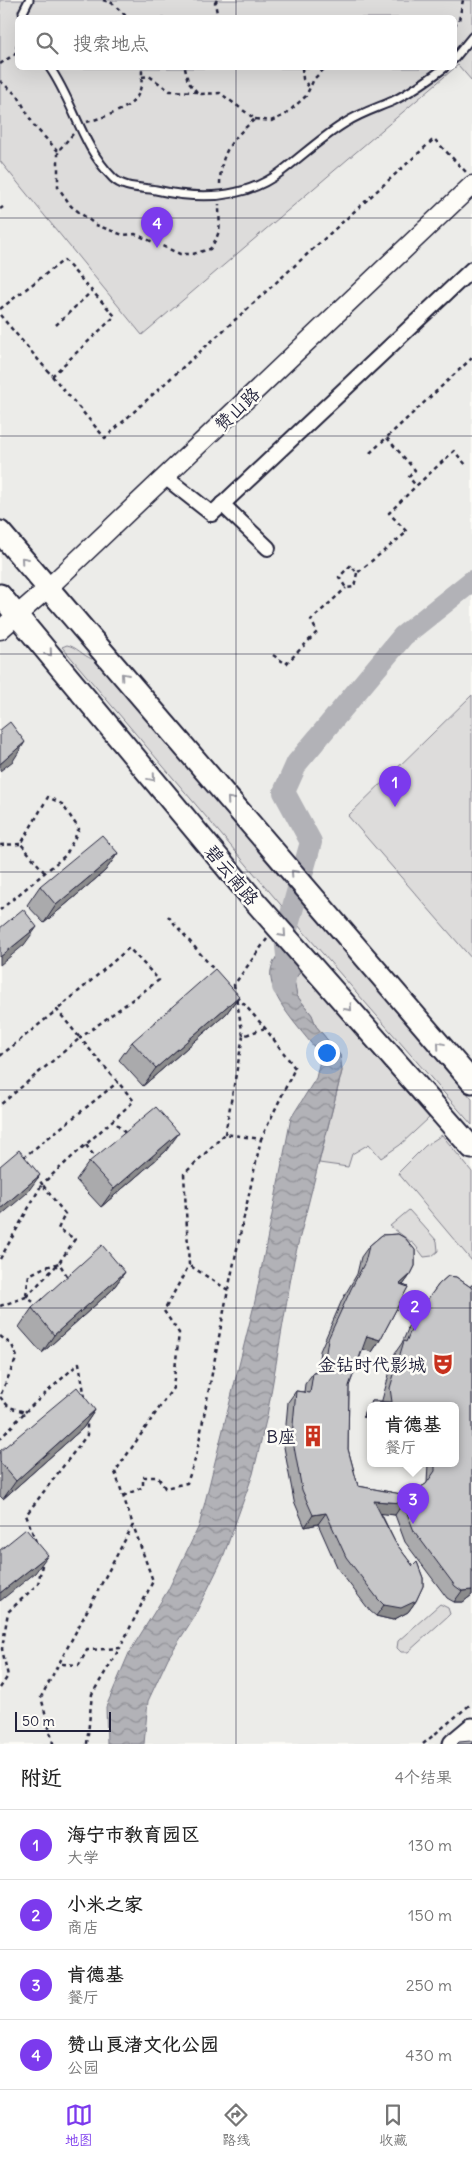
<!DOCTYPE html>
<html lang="zh">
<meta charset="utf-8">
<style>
body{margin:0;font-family:Delius,"LXGW WenKai TC",sans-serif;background:#f2f2f2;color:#222}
.scale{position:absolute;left:15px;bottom:12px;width:96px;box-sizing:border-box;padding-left:5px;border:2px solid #22223b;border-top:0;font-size:14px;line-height:18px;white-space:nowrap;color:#22223b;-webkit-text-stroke:4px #fdfcf7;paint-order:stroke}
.you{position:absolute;left:326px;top:1052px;width:18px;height:18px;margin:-12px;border:4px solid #fff;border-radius:50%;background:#1a73e8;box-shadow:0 0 0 8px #1a73e833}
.badge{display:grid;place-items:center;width:32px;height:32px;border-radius:50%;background:#7c3aed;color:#fff;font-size:16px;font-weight:700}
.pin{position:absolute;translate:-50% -41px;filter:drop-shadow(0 1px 2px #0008)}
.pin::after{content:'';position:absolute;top:26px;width:18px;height:15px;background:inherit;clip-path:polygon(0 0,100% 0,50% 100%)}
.popup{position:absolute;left:367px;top:1402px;width:92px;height:65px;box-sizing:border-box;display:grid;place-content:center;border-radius:8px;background:#fff;filter:drop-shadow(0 1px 4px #0005);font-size:16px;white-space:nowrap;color:#767676}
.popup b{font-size:19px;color:#222}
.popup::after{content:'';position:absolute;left:50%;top:100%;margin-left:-10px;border:10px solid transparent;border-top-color:#fff}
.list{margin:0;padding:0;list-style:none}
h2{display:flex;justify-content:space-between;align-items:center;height:65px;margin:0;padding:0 20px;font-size:21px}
h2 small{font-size:16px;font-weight:400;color:#767676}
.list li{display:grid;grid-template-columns:32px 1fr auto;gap:15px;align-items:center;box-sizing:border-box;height:70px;padding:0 20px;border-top:1px solid #e0e0e0}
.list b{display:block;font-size:19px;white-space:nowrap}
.list p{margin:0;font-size:16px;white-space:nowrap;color:#767676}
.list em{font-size:16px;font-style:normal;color:#767676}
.icon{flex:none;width:28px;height:28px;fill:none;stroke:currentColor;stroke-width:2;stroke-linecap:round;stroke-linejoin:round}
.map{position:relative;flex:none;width:472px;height:1744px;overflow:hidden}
.search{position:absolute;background:#fff;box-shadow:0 5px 20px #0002;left:15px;right:15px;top:15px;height:55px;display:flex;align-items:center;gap:12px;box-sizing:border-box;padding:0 18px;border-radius:8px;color:#767676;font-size:19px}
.sheet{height:345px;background:#fff}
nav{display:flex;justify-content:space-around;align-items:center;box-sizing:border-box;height:70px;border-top:1px solid #e0e0e0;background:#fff;font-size:14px;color:#767676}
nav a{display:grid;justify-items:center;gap:2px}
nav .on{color:#7c3aed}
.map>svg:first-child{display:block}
</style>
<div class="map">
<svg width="472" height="1744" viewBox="0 0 472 1744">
<defs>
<pattern id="water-waves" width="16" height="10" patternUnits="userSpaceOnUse" patternTransform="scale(1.25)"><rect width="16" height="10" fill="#b2b2b7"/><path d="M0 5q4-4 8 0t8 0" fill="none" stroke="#909096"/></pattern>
</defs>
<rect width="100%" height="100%" fill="#fdfcf7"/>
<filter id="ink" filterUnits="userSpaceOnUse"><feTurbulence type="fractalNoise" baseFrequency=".02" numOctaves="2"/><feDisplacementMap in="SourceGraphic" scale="10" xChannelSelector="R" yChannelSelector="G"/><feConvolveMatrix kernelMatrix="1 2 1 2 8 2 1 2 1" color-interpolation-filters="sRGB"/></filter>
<g filter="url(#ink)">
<path fill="#ecece9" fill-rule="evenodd" d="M0,0h472v1744h-472zM18,18h436v50h-436zM370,1405h86v58h-86z"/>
<g fill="#dddcdb" stroke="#807f8b" fill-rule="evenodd">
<path d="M0,0h472v81l-14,-16 -316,270 -142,-174zM18,18h436v50h-436z"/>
<path d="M67,645c10,2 15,10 25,14l2,-2 378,442v26l-169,-194 -241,-284z"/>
<polygon points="472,695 472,959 348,816"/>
<polygon points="301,971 429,1118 400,1145 381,1158 369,1144 352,1154 348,1167 319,1163 342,1071 340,1055 316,1026 312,1015 297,996 294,980"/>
<polygon points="442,1135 472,1172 472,1261 398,1173 425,1146"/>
<polygon points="409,1210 437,1241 438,1251 432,1256 424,1257 415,1245 390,1226"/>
<polygon points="440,1604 448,1608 450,1614 448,1616 408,1652 401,1652 397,1648 398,1641"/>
</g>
<path fill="url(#water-waves)" stroke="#787885" d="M281,950l20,21 -7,9 3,16 15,19 4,11 24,29 2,16 -48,189 -27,156 -14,58 -31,86 -28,57 -26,41 -20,43 -4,43h-37l-1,-37 23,-54 39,-63 31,-64 56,-225 36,-183 25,-40 5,-22c-15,-21 -47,-52 -50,-77 -2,-11 4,-21 10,-29z"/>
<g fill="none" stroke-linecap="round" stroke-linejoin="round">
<polyline stroke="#b2b2b7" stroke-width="22" points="283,987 288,965 285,936 311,842 284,792 297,763 403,636 472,581"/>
<g stroke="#22223b" stroke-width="11">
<g id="service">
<polyline points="24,18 23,12 29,0"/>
<polyline points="454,59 472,37"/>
<path d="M50,68c24,35 32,79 63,110 11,11 29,9 43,12 44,10 89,10 126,-19 21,-16 40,-34 63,-48 15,-10 32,-15 48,-22 18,-9 35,-21 51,-33"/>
</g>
</g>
<g stroke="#22223b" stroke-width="18">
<g id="minor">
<polyline points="165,477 212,514 472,269"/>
<polyline points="222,504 268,548"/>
</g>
</g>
<g stroke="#22223b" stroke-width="21">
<polyline id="tertiary" points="0,630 48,588 472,185"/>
</g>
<g stroke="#22223b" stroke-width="25">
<g id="primary">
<polyline points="0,532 472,1082"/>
<polyline points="0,595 251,897 472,1148"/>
<polyline points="454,1744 472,1729"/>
</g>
</g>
<g stroke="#22223b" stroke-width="2.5" stroke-dasharray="4 4" stroke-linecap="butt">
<polyline points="103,0 112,3 128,18"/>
<polyline points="217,0 215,3 218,18"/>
<polyline points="454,26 459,20 463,0"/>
<polyline points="0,64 15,54 18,40"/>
<path d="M185,68l3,14 9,10 4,2 19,-1 35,26c-24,21 -35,33 -35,67"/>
<polyline points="302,68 303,79 309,87"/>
<polyline points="142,77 149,76 170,91 197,92"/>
<polyline points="0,81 18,96 34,126 58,151"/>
<polyline points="255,119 271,121 285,115 306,96 314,79 325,68"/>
<path d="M87,122c14,-4 41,-12 49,-24 6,-8 6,-20 6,-30"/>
<path d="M73,134l-15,17v36l13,19 25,19 27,10 12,-1 45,20h13l17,-5c13,-20 9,-22 9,-45"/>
<polyline points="0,209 3,207"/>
<polyline points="0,309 64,260 92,291 56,325"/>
<polyline points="0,315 105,438 434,139 466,172"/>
<polyline points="52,376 115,316 92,291"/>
<polyline points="387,438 415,470 409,477 416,486 454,451 467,466"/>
<polyline points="370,453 472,358"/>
<polyline points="357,573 354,587 346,588 339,577 351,565 357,573 407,532 389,513 416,486"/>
<polyline points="273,655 286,664 317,632 311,620 346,588"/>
<polyline points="0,845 21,844"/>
<polyline points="0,910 66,855 79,829 62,804 48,797 21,844 45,873"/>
<polyline points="168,916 216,972"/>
<polyline points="265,1028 243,1036 234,985 267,939"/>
<polyline points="0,1056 57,1010 80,1038 0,1105"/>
<polyline points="117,1124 126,1134"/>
<polyline points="225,1134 243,1036"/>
<polyline points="86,1145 97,1160"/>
<polyline points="25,1158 24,1157 118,1082"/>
<polyline points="36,1175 42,1184 134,1101 80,1038 159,980 129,948 57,1010"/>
<polyline points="0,1259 42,1184 65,1214 58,1229 75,1239 59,1263 26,1297"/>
<polyline points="471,1285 472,1286"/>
<polyline points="228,1290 261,1139"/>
<polyline points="26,1295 29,1275 43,1268 59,1263 69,1279"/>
<polyline points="0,1306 26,1297 39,1306"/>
<polyline points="0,1336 12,1345 17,1357 0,1396"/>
<polyline points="0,1397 9,1407 25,1412 0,1439"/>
<polyline points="25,1412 79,1363 85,1398"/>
<polyline points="123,1496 143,1487 143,1477 158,1477 165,1488 187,1483 196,1457 228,1290 189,1265"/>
<polyline points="36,1542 26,1515 87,1435 87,1421"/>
<polyline points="62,1664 79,1665 87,1650 120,1648 153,1581 133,1525"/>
<polyline points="0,1688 8,1676 2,1649 8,1612 38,1584 42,1565 41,1561"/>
<polyline points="52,1744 53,1743 41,1697 133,1525 115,1472 173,1388 179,1333 164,1311 189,1265 184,1174 225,1134 261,1139 295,1068 265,1028 236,995"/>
<polyline points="87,1744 92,1694 120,1648"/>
<polyline points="423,1744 472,1703"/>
</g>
<use href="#service" stroke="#fdfcf7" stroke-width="7"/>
<use href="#minor" stroke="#fdfcf7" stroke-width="14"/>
<use href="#tertiary" stroke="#fdfcf7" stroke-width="18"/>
<use href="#primary" stroke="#fdfcf7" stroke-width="21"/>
</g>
<g fill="#aaaaac" stroke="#22223b">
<polygon points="118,853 105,871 44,923 27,905 40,886"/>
<polygon points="239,996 226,1014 143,1086 119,1060 132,1042"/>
<polygon points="166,1151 101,1207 76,1180 89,1162"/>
<polygon points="398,1234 405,1238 415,1250 415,1266 411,1274 403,1285 408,1287 380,1340 372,1352 363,1349 349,1386 348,1449 358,1486 401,1494 416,1490 426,1484 427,1483 428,1463 456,1463 456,1405 370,1405 370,1419 363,1417 364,1412 372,1401 382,1401 382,1400 395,1353 402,1343 408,1329 407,1328 439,1284 448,1276 456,1277 472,1288 472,1595 463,1602 454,1602 447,1598 405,1542 395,1515 381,1513 395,1542 413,1566 417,1562 423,1578 423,1586 416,1601 408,1612 393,1620 376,1616 370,1611 338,1569 318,1524 305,1527 294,1501 284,1447 288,1402 296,1391 304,1392 305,1384 313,1373 317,1372 320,1351 342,1300 357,1274 361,1257 369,1246 382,1235"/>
<polygon points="125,1272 112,1290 42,1353 19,1327 32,1308"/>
<polygon points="95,1410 83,1428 3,1499 0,1496 0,1451"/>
</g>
<g fill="#8b8b8c" stroke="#22223b">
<polygon points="25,742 13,761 0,771 0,764"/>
<polygon points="118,853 105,871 44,923 56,905"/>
<polygon points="37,927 24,945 0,965 0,957"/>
<polygon points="239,996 226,1014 143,1086 156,1068"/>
<polygon points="179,1133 166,1151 101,1207 114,1189"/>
<polygon points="40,1175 27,1193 0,1216 0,1209"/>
<polygon points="125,1272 112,1290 42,1353 54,1335"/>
<polygon points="411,1274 403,1285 400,1284"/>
<polygon points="367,1336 380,1340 372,1352 359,1348"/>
<polygon points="370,1407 370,1419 363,1417"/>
<polygon points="95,1410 83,1428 3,1499 16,1481"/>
<polygon points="374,1501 403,1503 395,1515 366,1512"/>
<polygon points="326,1513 318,1524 305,1527 313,1515"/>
<polygon points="48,1555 35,1573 0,1601 0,1593"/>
<polygon points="472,1590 472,1595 463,1602 454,1602 462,1591"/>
<polygon points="416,1601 408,1612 393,1620 376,1616 384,1605"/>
</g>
<g fill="#c6c6c8" stroke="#22223b">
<polygon points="10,722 25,742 0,764 0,730"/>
<polygon points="102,835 118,853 56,905 40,886"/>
<polygon points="23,909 37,927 0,957 0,928"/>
<polygon points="215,969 239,996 156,1068 132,1042"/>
<polygon points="156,1107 179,1133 114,1189 89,1162"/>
<polygon points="19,1150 40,1175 0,1209 0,1166"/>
<polygon points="398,1234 405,1238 415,1250 415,1266 411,1274 400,1284 408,1287 380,1340 367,1336 349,1386 348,1449 358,1486 401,1494 416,1490 426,1484 435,1471 435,1463 456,1463 456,1405 371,1405 372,1401 392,1402 390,1388 404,1341 406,1342 416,1318 415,1316 439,1284 448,1276 456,1277 472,1288 472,1590 462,1591 455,1586 414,1531 403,1503 374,1501 395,1542 413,1566 417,1562 423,1578 423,1586 416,1601 401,1608 384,1605 378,1599 346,1557 326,1513 313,1515 302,1490 292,1436 296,1391 310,1393 313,1373 323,1372 328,1339 351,1289 365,1262 369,1246 382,1235"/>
<polygon points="102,1245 125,1272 54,1335 32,1308"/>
<polygon points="77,1387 95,1410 16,1481 0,1462 0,1451"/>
<polygon points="26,1529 48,1555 0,1593 0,1550"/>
<polygon points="472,1740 472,1744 457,1744 459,1742 471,1741"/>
</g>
<defs><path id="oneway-chevron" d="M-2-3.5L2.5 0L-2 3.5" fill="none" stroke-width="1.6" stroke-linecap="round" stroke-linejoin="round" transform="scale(1.25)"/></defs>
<g stroke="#9a9aa2">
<use href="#oneway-chevron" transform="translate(24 560) rotate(-131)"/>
<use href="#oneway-chevron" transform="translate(49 653) rotate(50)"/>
<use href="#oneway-chevron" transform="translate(124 676) rotate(-131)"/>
<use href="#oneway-chevron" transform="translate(152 778) rotate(50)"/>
<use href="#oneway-chevron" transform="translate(230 800) rotate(-131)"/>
<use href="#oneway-chevron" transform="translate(294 873) rotate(-131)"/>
<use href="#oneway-chevron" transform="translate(283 934) rotate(48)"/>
<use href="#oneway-chevron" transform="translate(349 1008) rotate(48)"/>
<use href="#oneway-chevron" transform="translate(440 1045) rotate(-130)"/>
</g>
</g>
<path fill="none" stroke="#22223b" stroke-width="1" stroke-opacity="0.55" d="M236,0v18M236,68v1676M0,218h472M0,436h472M0,654h472M0,872h472M0,1090h472M0,1308h472M0,1526h472"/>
<defs>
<g id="theatre-bare" transform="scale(1.725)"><path d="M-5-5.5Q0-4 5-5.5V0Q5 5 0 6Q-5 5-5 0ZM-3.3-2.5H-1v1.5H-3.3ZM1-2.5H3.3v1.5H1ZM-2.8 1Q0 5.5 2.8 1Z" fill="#c8321e" stroke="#fdfcf7" stroke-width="2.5" paint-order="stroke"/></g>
<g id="building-bare" transform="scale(1.725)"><path d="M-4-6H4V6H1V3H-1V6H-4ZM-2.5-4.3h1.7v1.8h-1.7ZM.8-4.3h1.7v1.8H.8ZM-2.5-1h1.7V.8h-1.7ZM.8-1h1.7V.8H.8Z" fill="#c8321e" stroke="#fdfcf7" stroke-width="2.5" paint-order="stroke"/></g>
</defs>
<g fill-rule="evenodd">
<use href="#theatre-bare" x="443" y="1364"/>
<use href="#building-bare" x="313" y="1436"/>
</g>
<g text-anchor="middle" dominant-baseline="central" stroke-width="5" stroke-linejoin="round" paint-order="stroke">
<g font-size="18" fill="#22223b" stroke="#fdfcf7">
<text transform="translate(237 409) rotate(-44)">赞山路</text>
<text transform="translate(232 875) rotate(50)">碧云南路</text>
</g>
<g font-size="18" fill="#22223b" stroke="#fdfcf7" text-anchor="end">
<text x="426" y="1364">金钻时代影城</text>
<text x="296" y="1436">B座</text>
</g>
</g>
</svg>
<div class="scale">50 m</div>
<div class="you"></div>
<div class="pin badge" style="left:395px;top:807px">1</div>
<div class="pin badge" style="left:415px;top:1331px">2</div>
<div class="pin badge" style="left:413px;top:1524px">3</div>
<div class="popup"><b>肯德基</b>餐厅</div>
<div class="pin badge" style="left:157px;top:248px">4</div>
<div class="search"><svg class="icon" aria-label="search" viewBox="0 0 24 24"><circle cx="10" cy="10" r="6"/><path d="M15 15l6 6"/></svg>搜索地点</div>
</div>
<section class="sheet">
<h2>附近<small>4个结果</small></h2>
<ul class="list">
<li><span class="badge">1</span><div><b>海宁市教育园区</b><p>大学</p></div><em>130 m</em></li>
<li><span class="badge">2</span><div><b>小米之家</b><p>商店</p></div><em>150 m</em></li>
<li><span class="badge">3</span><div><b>肯德基</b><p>餐厅</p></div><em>250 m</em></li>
<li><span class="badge">4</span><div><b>赞山良渚文化公园</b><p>公园</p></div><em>430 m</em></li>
</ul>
</section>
<nav>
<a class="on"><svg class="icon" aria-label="map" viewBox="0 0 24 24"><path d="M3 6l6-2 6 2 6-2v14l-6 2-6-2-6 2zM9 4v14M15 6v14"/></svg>地图</a>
<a><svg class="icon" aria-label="directions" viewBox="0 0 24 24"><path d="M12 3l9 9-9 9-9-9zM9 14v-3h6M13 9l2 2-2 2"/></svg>路线</a>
<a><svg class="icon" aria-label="saved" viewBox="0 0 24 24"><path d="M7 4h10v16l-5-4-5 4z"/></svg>收藏</a>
</nav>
